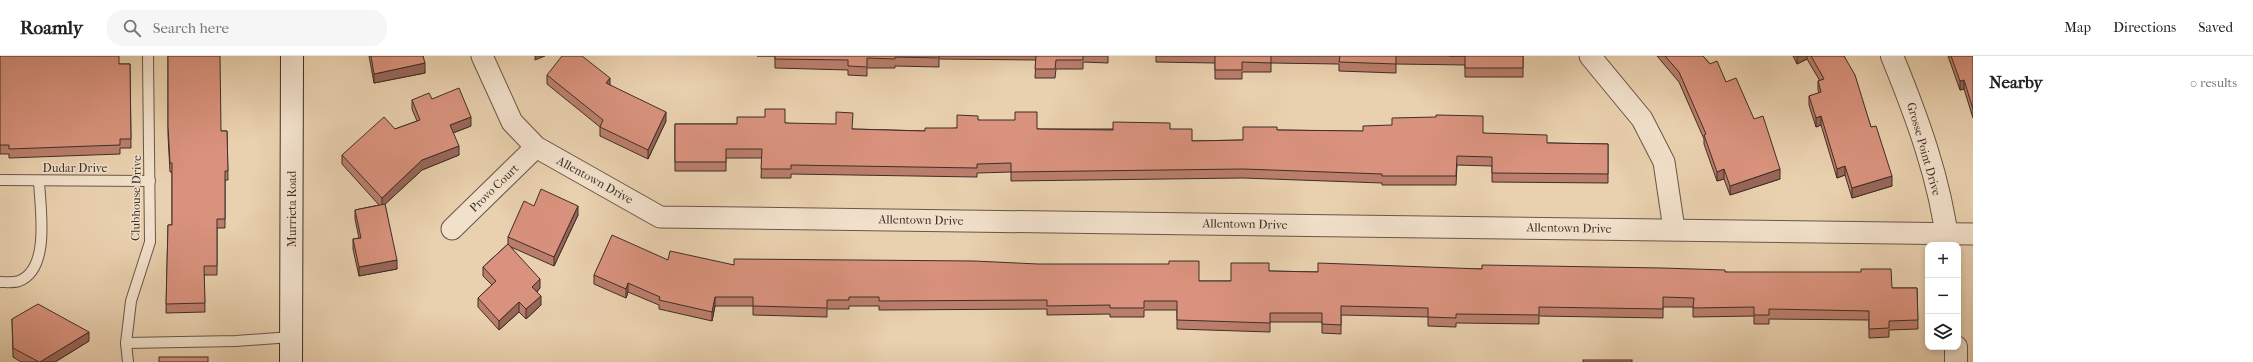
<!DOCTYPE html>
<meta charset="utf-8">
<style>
body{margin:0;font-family:"IM FELL French Canon",serif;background:#f6f6f6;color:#202124}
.controls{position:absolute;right:12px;bottom:12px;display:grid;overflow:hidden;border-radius:8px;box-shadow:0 2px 6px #0003}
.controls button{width:36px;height:36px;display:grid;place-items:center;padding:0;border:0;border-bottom:1px solid #e0e0e0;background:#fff;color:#202124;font:20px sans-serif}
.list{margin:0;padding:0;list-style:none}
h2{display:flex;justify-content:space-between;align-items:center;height:52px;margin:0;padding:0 16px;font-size:17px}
h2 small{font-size:13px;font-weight:400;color:#757577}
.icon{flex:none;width:22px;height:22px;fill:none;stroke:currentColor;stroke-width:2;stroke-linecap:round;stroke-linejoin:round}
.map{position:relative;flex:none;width:1973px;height:306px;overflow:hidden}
header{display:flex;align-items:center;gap:24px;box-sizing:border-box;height:56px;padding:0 20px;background:#fff;border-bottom:1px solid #e0e0e0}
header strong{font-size:19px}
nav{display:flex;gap:22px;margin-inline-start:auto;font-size:14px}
.search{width:280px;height:36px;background:#f6f6f6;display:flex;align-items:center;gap:10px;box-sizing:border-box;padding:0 14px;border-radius:16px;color:#757577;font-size:15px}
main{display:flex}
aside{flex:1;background:#fff}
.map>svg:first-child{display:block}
</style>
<header>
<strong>Roamly</strong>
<div class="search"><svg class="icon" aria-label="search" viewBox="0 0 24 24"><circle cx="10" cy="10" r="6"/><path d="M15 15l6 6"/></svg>Search here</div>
<nav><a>Map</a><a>Directions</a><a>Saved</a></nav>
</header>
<main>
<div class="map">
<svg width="1973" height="306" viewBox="0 0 1973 306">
<rect width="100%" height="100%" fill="#e9d0ae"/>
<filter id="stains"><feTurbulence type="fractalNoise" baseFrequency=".005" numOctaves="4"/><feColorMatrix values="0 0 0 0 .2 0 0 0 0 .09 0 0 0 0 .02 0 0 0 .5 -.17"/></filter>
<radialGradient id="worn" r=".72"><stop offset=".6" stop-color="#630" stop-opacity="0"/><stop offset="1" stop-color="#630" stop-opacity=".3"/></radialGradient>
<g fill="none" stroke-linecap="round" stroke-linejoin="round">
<g stroke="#6a5649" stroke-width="12">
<g id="service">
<polyline points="0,124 150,125"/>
<path d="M0,226c6,0 13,1 19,-1 32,-12 21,-74 20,-100"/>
<polyline points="126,287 236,285 291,281"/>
<polyline points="128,306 126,287 131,245 150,186 148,0"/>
</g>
</g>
<g stroke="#6a5649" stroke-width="23">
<g id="minor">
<polyline points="482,0 512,66 536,91 660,161 1973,178"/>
<polyline points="1590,0 1642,63 1664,106 1674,173"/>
<polyline points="452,173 536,91"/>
</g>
</g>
<g stroke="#6a5649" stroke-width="24">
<g id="tertiary">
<path d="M1892,0c25,61 48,123 56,189"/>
<polyline points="1956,291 1956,306"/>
</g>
</g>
<g stroke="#3f2e27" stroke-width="24">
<polyline id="secondary" points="291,306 292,0"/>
</g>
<use href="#service" stroke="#f1e0ca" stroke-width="10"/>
<use href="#minor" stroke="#f1e0ca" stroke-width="21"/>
<use href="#tertiary" stroke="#f1e0ca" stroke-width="22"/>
<use href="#secondary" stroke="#f1e0ca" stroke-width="22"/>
</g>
<g fill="#bb7e6c" stroke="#3f2e27">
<polygon points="0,0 119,8 130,8 131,92 120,92 120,98 9,102 9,98 0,98"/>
<polygon points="168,0 221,75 227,75 228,124 225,124 225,172 217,172 217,219 204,219 205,256 166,257 168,169 172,169 172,116 170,116 168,79"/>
<polygon points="369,0 423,0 425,17 374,27"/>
<polygon points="757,0 1108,0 1108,7 1083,6 1083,13 1056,13 1055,22 1035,22 1036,4 939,3 939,11 895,10 895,12 867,12 867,20 848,19 848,14 775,12 775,0"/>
<polygon points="1156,0 1523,0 1523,21 1465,21 1465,9 1396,8 1396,17 1339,15 1339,8 1271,7 1271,16 1242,16 1242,23 1215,23 1215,7 1156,6"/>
<polygon points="1657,0 1703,0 1726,26 1780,123 1730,139 1724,123 1717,125 1704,88 1704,83 1679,26"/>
<polygon points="1793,0 1844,0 1871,71 1892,130 1852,142 1845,119 1837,122 1821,69 1816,71 1809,49 1809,40 1819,37 1818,34 1818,25 1820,25 1807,3 1797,8"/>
<polygon points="1948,0 1973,0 1973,62 1964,33 1960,34"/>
<polygon points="547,19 610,29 666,65 648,103 600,80 600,71 547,28"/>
<polygon points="432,43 471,70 453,77 459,99 422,114 385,148 397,213 359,220 353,193 353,183 359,182 355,163 355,154 379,149 342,108 342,99 395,73 417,65 412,53 412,44"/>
<polygon points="978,64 1037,73 1170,73 1192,85 1243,84 1277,74 1483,77 1547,87 1608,88 1608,127 1492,126 1492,110 1457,109 1456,129 1382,129 1382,127 1243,122 1011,125 1011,116 977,117 977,121 791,118 791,122 761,122 762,102 726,102 726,115 675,115 675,68 737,68 785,67 852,73 925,75 957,72"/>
<polygon points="534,150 578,159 554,210 511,191 540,232 537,236 541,249 526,263 519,256 499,274 478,251 478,242 492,229 483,220 483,211 508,188 508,181"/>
<polygon points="668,204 734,209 1199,225 1231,225 1269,215 1318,216 1482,213 1725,216 1892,232 1917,232 1918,273 1889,274 1889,281 1869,282 1869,264 1769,263 1769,268 1754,268 1754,260 1693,261 1693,251 1663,251 1663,262 1539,260 1539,268 1456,267 1456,271 1428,270 1428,261 1341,259 1341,278 1322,277 1322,266 1270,266 1270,276 1177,273 1177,254 1144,254 1144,261 1110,261 1110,258 1047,259 1047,253 879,254 879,250 849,250 849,253 827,253 827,261 753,259 753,250 715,250 712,265 659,253 659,249 628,236 626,242 594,228 594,219"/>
<polygon points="12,263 89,285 55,306 21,306 13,301"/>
</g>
<g fill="#986658" stroke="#3f2e27">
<polygon points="535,0 545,0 535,4"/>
<polygon points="1797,0 1807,0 1807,3 1797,8"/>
<polygon points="425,7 425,17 374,27 374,18"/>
<polygon points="610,22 610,32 606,27"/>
<polygon points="1964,24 1964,33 1960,34 1960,25"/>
<polygon points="666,56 666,65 648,103 648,94"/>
<polygon points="1821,60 1821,69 1816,71 1816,62"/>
<polygon points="471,61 471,70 450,78 450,69"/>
<polygon points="459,90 459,99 422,114 382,151 382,142 422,104"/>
<polygon points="1845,110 1845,119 1837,122 1837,113"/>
<polygon points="1724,113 1724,123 1717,125 1717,116"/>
<polygon points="1780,113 1780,123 1730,139 1730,130"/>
<polygon points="1892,120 1892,130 1852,142 1852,132"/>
<polygon points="578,150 578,159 554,210 554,201"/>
<polygon points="397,204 397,213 359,220 359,211"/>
<polygon points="540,223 540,232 532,240 532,231"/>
<polygon points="628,227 628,236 626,242 626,233"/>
<polygon points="541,240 541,249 526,263 526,253"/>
<polygon points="715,241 715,250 712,265 712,256"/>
<polygon points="519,246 519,256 499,274 499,265"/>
<polygon points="89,276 89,285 55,306 40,306"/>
</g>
<g fill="#d9927d" stroke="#3f2e27">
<polygon points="0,0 119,0 119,8 130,8 131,83 120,83 120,89 9,93 9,89 0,89"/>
<polygon points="168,0 220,0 221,75 227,75 228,115 225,115 225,163 217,163 217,210 204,210 205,247 166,248 168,169 172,169 172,107 170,107 168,70"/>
<polygon points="371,0 423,0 425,7 374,18"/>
<polygon points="562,0 582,0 610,22 606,27 666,56 648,94 600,71 603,64 547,19"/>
<polygon points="775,0 939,0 939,2 895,1 895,3 867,2 867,11 848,10 848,4 775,3"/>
<polygon points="1036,0 1083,0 1083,4 1056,4 1055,13 1035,13"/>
<polygon points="1215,0 1271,0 1271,7 1242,6 1242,14 1215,14"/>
<polygon points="1340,0 1396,0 1396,8 1339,6"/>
<polygon points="1449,0 1523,0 1523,12 1465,12 1465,0"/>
<polygon points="1665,0 1703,0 1710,8 1717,5 1726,26 1736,22 1754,63 1763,60 1780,113 1730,130 1724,113 1717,116 1704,79 1706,78 1679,16"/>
<polygon points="1811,0 1844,0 1855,19 1871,71 1876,70 1892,120 1852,132 1845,110 1837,113 1821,60 1816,62 1809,40 1821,36 1818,25 1824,23"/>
<polygon points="1951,0 1973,0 1973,53 1964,24 1960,25"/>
<polygon points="459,32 471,61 450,69 459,90 422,104 382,142 342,99 384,61 395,73 420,64 412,44 429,37 432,43"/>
<polygon points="765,53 785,53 785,67 836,68 836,56 853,57 852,73 925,75 925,72 957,72 957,59 978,60 978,64 1015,64 1015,56 1037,56 1037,73 1113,74 1113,66 1170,67 1170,73 1192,73 1192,85 1243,84 1243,71 1277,71 1277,74 1363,75 1363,70 1392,69 1392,62 1436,61 1436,59 1483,60 1483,77 1547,79 1547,87 1608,88 1608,118 1492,117 1492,101 1457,100 1456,120 1382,120 1382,118 1243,113 1011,116 1011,107 977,108 977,112 791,109 791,113 761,113 762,93 726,93 726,106 675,106 675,68 737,68 737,61 765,61"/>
<polygon points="541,133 578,150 554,201 508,181 524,145 534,150"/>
<polygon points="385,148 397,204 359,211 353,183 361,182 355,154"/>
<polygon points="612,179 668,204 670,195 734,209 734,203 974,205 1038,208 1169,208 1169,205 1199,205 1199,225 1231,225 1231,207 1269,207 1269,215 1318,216 1318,207 1482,213 1482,209 1662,212 1725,214 1725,216 1861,216 1861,213 1891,213 1892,232 1917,232 1918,264 1889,265 1889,272 1869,273 1869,255 1769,253 1769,259 1754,259 1754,251 1693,252 1694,242 1663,241 1663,253 1539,251 1539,259 1456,258 1456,262 1428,261 1428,252 1341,250 1341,269 1322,268 1322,257 1270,257 1270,267 1177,264 1177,245 1144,245 1144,252 1110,252 1110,249 1047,250 1047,244 879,245 879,241 849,241 849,244 827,244 827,252 753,250 753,241 715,241 712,256 659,244 660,241 628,227 626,233 594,219"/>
<polygon points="508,188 540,223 532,231 541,240 526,253 519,246 499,265 478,242 496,225 483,211"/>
<polygon points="38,248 89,276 40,306 39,306 13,292 12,263"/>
<rect x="159" y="301" width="49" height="5"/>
<rect x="1583" y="304" width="49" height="2"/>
</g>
<g text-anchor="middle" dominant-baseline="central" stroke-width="3" stroke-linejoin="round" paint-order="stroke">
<g font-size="12" fill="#3f2e27" stroke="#f1e0ca">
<text transform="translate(1924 93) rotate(74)">Grosse Point Drive</text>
<text x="75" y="112">Dudar Drive</text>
<text transform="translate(595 124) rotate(29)">Allentown Drive</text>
<text transform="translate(494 132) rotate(-44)">Provo Court</text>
<text transform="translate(136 142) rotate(-89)">Clubhouse Drive</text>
<text transform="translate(292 153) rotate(-90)">Murrieta Road</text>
<text transform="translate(921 164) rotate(1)">Allentown Drive</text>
<text transform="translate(1245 168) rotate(1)">Allentown Drive</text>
<text transform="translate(1569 172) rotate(1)">Allentown Drive</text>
</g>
</g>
<rect width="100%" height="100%" filter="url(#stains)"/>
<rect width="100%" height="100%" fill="url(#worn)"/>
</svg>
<div class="controls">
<button>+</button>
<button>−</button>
<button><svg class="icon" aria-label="layers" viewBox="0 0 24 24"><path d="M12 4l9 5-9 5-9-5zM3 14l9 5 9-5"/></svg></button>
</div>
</div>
<aside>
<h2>Nearby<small>0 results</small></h2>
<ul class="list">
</ul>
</aside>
</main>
